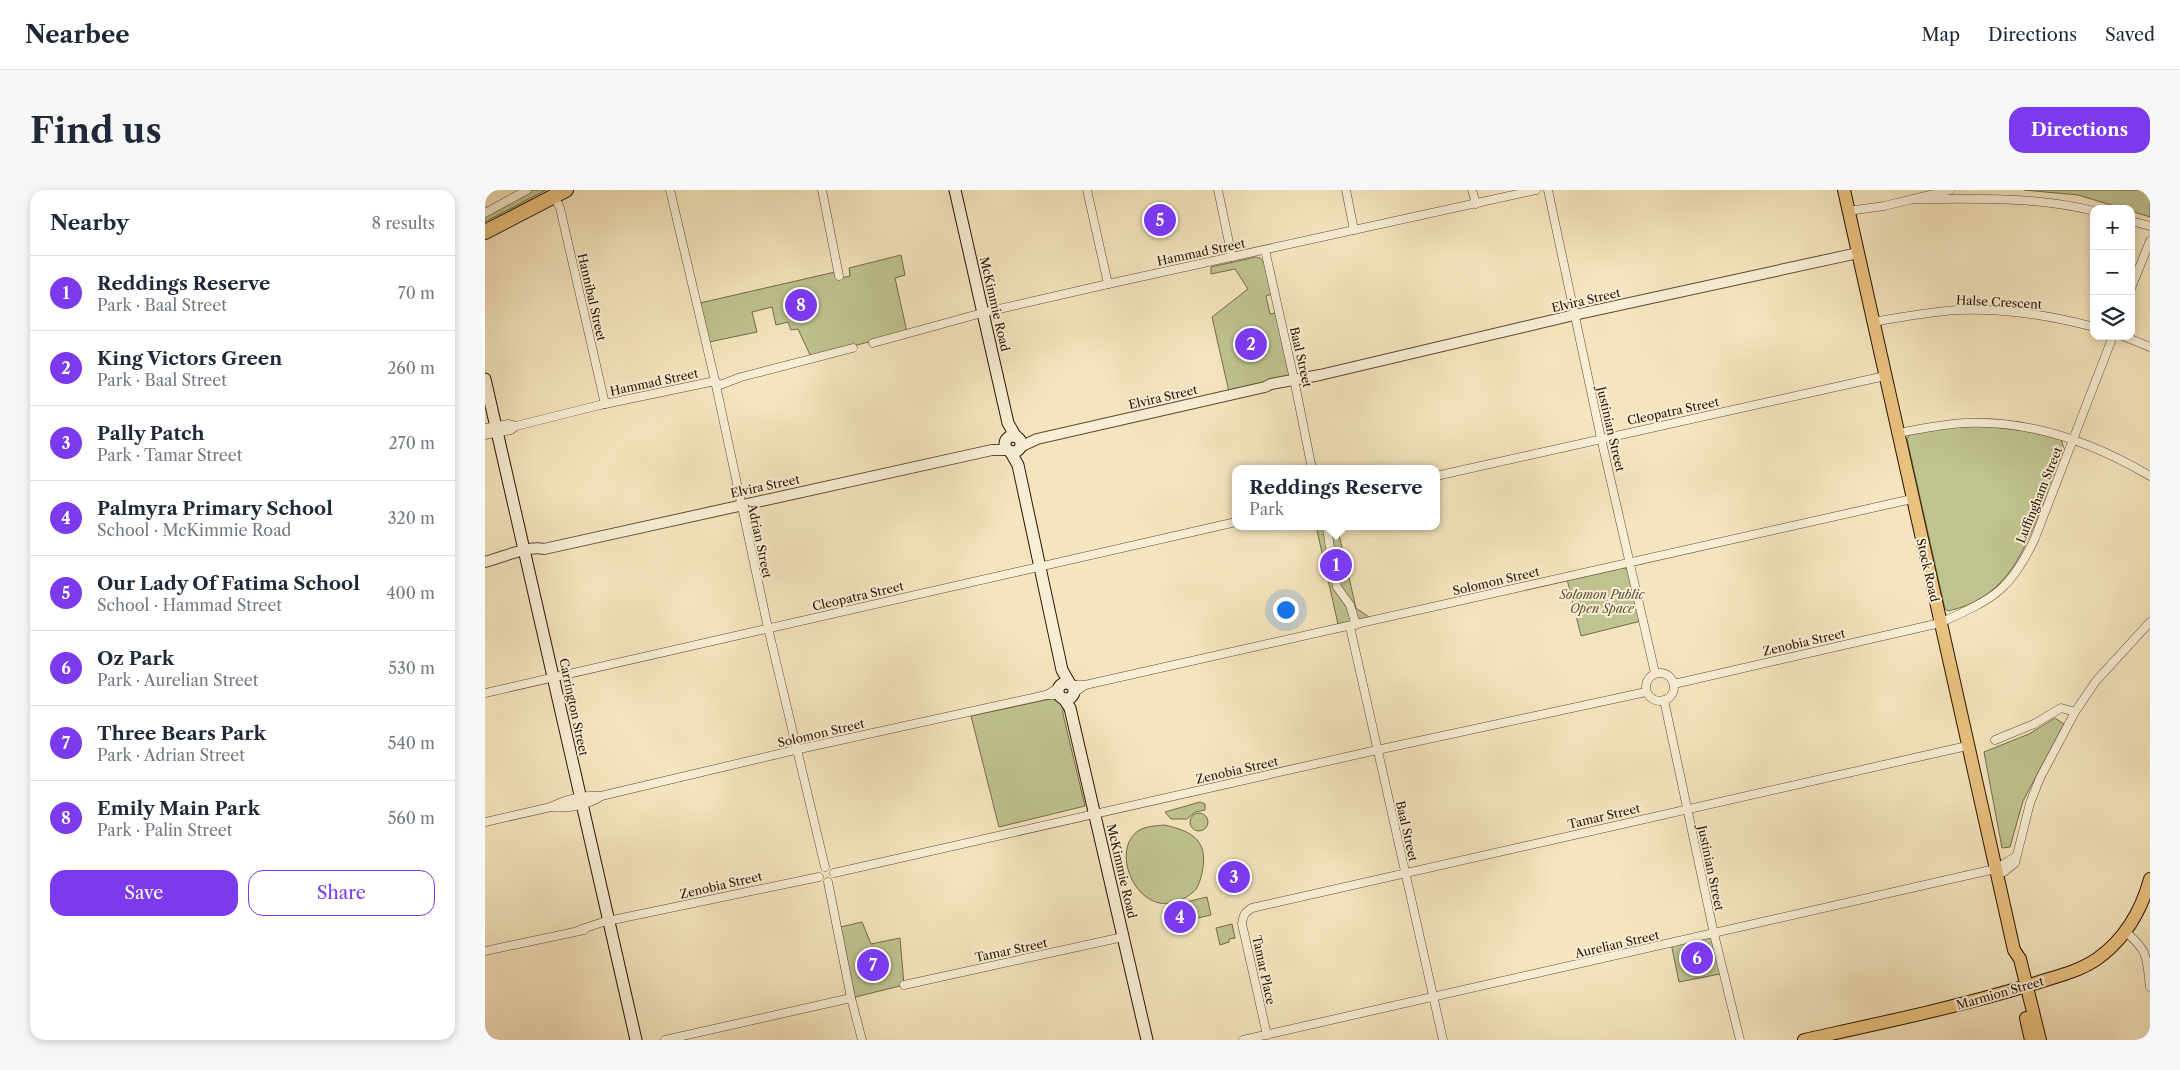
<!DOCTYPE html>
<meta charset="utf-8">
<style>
body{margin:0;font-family:"Libre Caslon Text",serif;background:#f6f6f7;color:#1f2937}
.controls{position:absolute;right:15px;top:15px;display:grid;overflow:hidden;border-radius:10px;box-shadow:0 2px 8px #0003}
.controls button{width:45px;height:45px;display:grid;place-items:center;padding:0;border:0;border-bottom:1px solid #e0e1e3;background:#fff;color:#1f2937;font:25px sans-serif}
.you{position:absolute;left:800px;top:419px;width:18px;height:18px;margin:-12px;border:4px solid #fff;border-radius:50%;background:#1a73e8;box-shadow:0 0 0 8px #1a73e833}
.badge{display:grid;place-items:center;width:32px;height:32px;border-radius:50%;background:#7c3aed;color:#fff;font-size:16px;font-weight:700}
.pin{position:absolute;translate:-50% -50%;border:2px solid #fff;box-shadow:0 1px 5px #0006}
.popup{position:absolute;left:747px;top:275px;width:208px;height:65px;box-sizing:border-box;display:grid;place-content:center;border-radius:10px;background:#fff;filter:drop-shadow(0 1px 4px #0005);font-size:16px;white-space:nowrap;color:#747a83}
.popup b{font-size:19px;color:#1f2937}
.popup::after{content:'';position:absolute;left:50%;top:100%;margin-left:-10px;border:10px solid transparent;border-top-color:#fff}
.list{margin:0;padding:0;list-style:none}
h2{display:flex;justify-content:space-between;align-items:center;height:65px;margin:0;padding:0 20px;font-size:21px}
h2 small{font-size:16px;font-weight:400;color:#747a83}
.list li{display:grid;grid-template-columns:32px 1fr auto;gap:15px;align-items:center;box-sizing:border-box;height:75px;padding:0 20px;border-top:1px solid #e0e1e3}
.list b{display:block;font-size:19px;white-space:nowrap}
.list p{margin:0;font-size:16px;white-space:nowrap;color:#747a83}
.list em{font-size:16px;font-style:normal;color:#747a83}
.actions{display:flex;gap:10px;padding:15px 20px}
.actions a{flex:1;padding:11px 0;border:1px solid #7c3aed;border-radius:15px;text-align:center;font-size:18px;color:#7c3aed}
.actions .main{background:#7c3aed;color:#fff}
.icon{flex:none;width:28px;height:28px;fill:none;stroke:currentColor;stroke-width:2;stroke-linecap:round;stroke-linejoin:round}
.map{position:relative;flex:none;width:1665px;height:850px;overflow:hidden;border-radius:15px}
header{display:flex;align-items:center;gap:30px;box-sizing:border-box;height:70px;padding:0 25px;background:#fff;border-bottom:1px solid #e0e1e3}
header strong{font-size:24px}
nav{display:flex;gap:28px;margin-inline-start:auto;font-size:18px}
.intro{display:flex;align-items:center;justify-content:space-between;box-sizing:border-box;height:120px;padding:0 30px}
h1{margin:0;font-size:35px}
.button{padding:12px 22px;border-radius:15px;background:#7c3aed;color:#fff;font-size:18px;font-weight:700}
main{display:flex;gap:30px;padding:0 30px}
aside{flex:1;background:#fff;border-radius:15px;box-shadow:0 2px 8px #0003}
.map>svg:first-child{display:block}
</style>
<header>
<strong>Nearbee</strong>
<nav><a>Map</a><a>Directions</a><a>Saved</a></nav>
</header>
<div class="intro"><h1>Find us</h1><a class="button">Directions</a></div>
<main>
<aside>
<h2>Nearby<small>8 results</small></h2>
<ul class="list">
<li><span class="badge">1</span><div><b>Reddings Reserve</b><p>Park · Baal Street</p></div><em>70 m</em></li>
<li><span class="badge">2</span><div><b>King Victors Green</b><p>Park · Baal Street</p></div><em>260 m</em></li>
<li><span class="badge">3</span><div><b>Pally Patch</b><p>Park · Tamar Street</p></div><em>270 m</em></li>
<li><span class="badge">4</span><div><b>Palmyra Primary School</b><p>School · McKimmie Road</p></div><em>320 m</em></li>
<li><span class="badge">5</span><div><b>Our Lady Of Fatima School</b><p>School · Hammad Street</p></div><em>400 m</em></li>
<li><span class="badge">6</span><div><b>Oz Park</b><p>Park · Aurelian Street</p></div><em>530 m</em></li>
<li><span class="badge">7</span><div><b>Three Bears Park</b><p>Park · Adrian Street</p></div><em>540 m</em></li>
<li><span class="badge">8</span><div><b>Emily Main Park</b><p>Park · Palin Street</p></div><em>560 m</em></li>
</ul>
<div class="actions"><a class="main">Save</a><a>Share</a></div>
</aside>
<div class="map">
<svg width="1665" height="850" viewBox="0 0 1665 850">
<rect width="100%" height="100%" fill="#f5e5be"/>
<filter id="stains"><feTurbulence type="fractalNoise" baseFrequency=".004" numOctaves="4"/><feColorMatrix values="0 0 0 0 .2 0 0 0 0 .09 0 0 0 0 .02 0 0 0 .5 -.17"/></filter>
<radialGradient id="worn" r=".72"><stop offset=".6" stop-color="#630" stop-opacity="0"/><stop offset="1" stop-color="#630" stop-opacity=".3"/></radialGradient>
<g fill="#bfc390" stroke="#746b49">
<polygon points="47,0 61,0 0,32 0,24 20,16"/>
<polygon points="1539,0 1665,0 1665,27 1646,21 1646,19 1639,19 1593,5"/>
<polygon points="416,65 420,85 410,88 422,142 326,167 313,139 306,140 303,132 291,135 287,117 267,122 272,142 224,152 215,113 350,82 352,89 365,86 364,78"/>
<polygon points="771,67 775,68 780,74 787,104 781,106 785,124 791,123 804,184 802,187 744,202 727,127 763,99 750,79 726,84 726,77"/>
<path d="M1500,236l41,5 35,8 3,10c-9,21 -17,43 -25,64 -19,48 -37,86 -91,98l-3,-2 -38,-170 3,-5 45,-7z"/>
<polygon points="831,336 852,336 871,418 884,427 853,434"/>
<polygon points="1139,377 1144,382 1156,431 1096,446 1082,389"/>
<polygon points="570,508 578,515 578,524 600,616 514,637 486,526"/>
<polygon points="1570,528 1579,534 1538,611 1525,657 1517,658 1499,562 1544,544"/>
<polygon points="715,612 720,614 720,620 710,622 702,629 686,629 680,622"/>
<circle cx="714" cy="632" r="9"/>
<path d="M679,635c29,6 45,16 38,48 -2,8 -4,16 -10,20 -48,39 -86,-40 -54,-62 8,-5 17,-5 26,-6z"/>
<polygon points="722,707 726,725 691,733 688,715"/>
<polygon points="377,732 386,754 415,748 419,795 366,808 351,738"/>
<polygon points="747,734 750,748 744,749 744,752 735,755 731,738"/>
<polygon points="1229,744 1240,783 1194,792 1186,753"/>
</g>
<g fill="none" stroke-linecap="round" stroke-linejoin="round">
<g stroke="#5c4831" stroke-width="9">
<g id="minor">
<polyline points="185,0 230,191 283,438 340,677"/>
<polyline points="337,0 354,86"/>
<polyline points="602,0 623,94"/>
<polyline points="733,0 747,67"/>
<polyline points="861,0 869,40"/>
<polyline points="987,0 991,14"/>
<polyline points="1063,0 1116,248 1170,483"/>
<polyline points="69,6 75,18 120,214"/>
<path d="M1428,9c61,0 121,-3 181,12"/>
<polyline points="1363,21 1399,16 1465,0"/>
<polyline points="0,23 42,0"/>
<polyline points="1646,31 1665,36"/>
<polyline points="780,60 809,189 827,279"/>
<polyline points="1646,98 1665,51"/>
<path d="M1388,132c28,-5 56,-10 84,-12 46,-2 92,5 137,17"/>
<polyline points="1638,146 1665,157"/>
<polyline points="388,153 497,123 623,94 1051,0"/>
<polyline points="0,238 24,234 31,236"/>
<path d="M1413,243c22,-4 45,-9 68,-10 65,-3 128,20 184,53"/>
<polyline points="0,245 26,240 31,236 115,215 230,191 235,195 256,187 368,158"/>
<polyline points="951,286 1400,186"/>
<path d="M841,336c4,11 2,22 7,32l3,1 3,12 -3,9 1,7 13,18 6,20"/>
<polyline points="865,437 958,850"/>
<circle cx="1175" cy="497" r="14"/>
<path d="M1189,494l266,-61c52,-24 70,-31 95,-85l78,-202"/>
<polyline points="587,495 600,495 1427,309"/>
<polyline points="0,503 751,332"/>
<polyline points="589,503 600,495"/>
<polyline points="563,504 574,497"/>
<polyline points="1179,510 1229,744 1255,850"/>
<polyline points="1510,550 1549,534 1576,518 1590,522"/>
<path d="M66,617c15,2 37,-2 49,-10"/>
<path d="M0,632l66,-15c14,-8 34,-12 50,-11l194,-46 251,-55h14"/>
<polyline points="1511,679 1519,682 1530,673 1545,613 1555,588 1590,522 1611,491 1665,432"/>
<polyline points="349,683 892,560 1161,502"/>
<polyline points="343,692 366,808 377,850"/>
<polyline points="94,740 118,732 334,687"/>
<path d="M1641,742c24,21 20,26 24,55"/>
<polyline points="0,761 99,740"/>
<polyline points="419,795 638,747"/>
<path d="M782,845l-25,-111c1,-9 3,-12 10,-16l715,-162"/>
<polyline points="180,850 366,808"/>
<polyline points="758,850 1501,681 1511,679 1530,667"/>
</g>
</g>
<g stroke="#5c4831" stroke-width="12">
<g id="tertiary">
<polyline points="535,257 552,249 780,197 786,194 835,185 1089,125 1373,63"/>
<path d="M0,372c16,-4 43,-17 59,-13l448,-99h16"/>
</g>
</g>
<g stroke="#291302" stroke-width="13">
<g id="secondary">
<polyline points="470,0 523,233 531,247"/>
<polyline points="0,189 151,850"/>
<circle cx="528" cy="254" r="8"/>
<polyline points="525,261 533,275 577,480 585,494"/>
<circle cx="581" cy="501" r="8"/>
<polyline points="579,509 585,518 662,850"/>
</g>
</g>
<g stroke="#291302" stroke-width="14">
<g id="primary">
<polyline points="1359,0 1529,760 1535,769 1555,850"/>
<polyline points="1541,828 1546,850"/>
<path d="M1319,850c77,-17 154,-33 229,-56 21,-7 45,-12 64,-25 28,-20 44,-47 53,-80"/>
</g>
</g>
<g stroke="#291302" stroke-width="16">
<polyline id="trunk" points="0,42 81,0"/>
</g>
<use href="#minor" stroke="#f8eed5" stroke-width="8"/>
<use href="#tertiary" stroke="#f8eed5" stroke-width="10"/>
<use href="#secondary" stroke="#f8eed5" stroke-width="11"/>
<use href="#primary" stroke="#eac27f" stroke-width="12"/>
<use href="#trunk" stroke="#eac27f" stroke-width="14"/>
</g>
<g text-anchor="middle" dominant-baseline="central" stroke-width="4" stroke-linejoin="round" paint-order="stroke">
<g font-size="12" fill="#291302" stroke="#f8eed5">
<text transform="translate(716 62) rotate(-12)">Hammad Street</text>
<text transform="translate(107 107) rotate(77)">Hannibal Street</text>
<text transform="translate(1101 110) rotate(-13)">Elvira Street</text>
<text transform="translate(1514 112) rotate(3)">Halse Crescent</text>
<text transform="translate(510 114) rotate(77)">McKimmie Road</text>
<text transform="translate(816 167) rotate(77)">Baal Street</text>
<text transform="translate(169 192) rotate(-12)">Hammad Street</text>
<text transform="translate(678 207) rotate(-13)">Elvira Street</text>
<text transform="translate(1188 221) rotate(-12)">Cleopatra Street</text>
<text transform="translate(1126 239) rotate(77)">Justinian Street</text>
<text transform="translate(280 296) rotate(-12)">Elvira Street</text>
<text transform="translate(1554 305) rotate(-68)">Luffingham Street</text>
<text transform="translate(275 351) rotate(78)">Adrian Street</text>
<text transform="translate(1443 380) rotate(77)">Stock Road</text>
<text transform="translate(1011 391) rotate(-13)">Solomon Street</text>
<text transform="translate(373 406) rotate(-13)">Cleopatra Street</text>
<text transform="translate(1319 452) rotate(-13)">Zenobia Street</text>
<text transform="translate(89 517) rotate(78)">Carrington Street</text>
<text transform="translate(336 543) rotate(-13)">Solomon Street</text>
<text transform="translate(752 580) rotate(-13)">Zenobia Street</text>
<text transform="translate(1119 626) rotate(-13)">Tamar Street</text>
<text transform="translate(922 641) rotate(77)">Baal Street</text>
<text transform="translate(1226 678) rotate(78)">Justinian Street</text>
<text transform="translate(637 681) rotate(77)">McKimmie Road</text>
<text transform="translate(236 695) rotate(-13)">Zenobia Street</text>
<text transform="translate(1132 754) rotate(-13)">Aurelian Street</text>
<text transform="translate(526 760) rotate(-12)">Tamar Street</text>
<text transform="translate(779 780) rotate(78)">Tamar Place</text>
<text transform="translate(1515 803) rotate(-16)">Marmion Street</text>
</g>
<g font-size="12" font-style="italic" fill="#5e5134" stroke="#f8eed5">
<text x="1117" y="404">Solomon Public<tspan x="1117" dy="14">Open Space</tspan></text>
</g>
</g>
<rect width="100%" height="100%" filter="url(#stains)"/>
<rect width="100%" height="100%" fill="url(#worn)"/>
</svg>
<div class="controls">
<button>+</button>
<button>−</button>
<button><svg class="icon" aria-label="layers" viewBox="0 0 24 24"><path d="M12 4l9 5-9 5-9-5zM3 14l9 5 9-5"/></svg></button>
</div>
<div class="you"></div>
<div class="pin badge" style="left:851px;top:375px">1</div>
<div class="popup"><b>Reddings Reserve</b>Park</div>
<div class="pin badge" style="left:766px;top:154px">2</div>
<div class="pin badge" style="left:749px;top:687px">3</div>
<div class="pin badge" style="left:695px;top:727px">4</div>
<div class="pin badge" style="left:675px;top:30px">5</div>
<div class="pin badge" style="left:1212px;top:768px">6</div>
<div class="pin badge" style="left:388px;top:775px">7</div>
<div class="pin badge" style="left:316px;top:115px">8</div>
</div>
</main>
